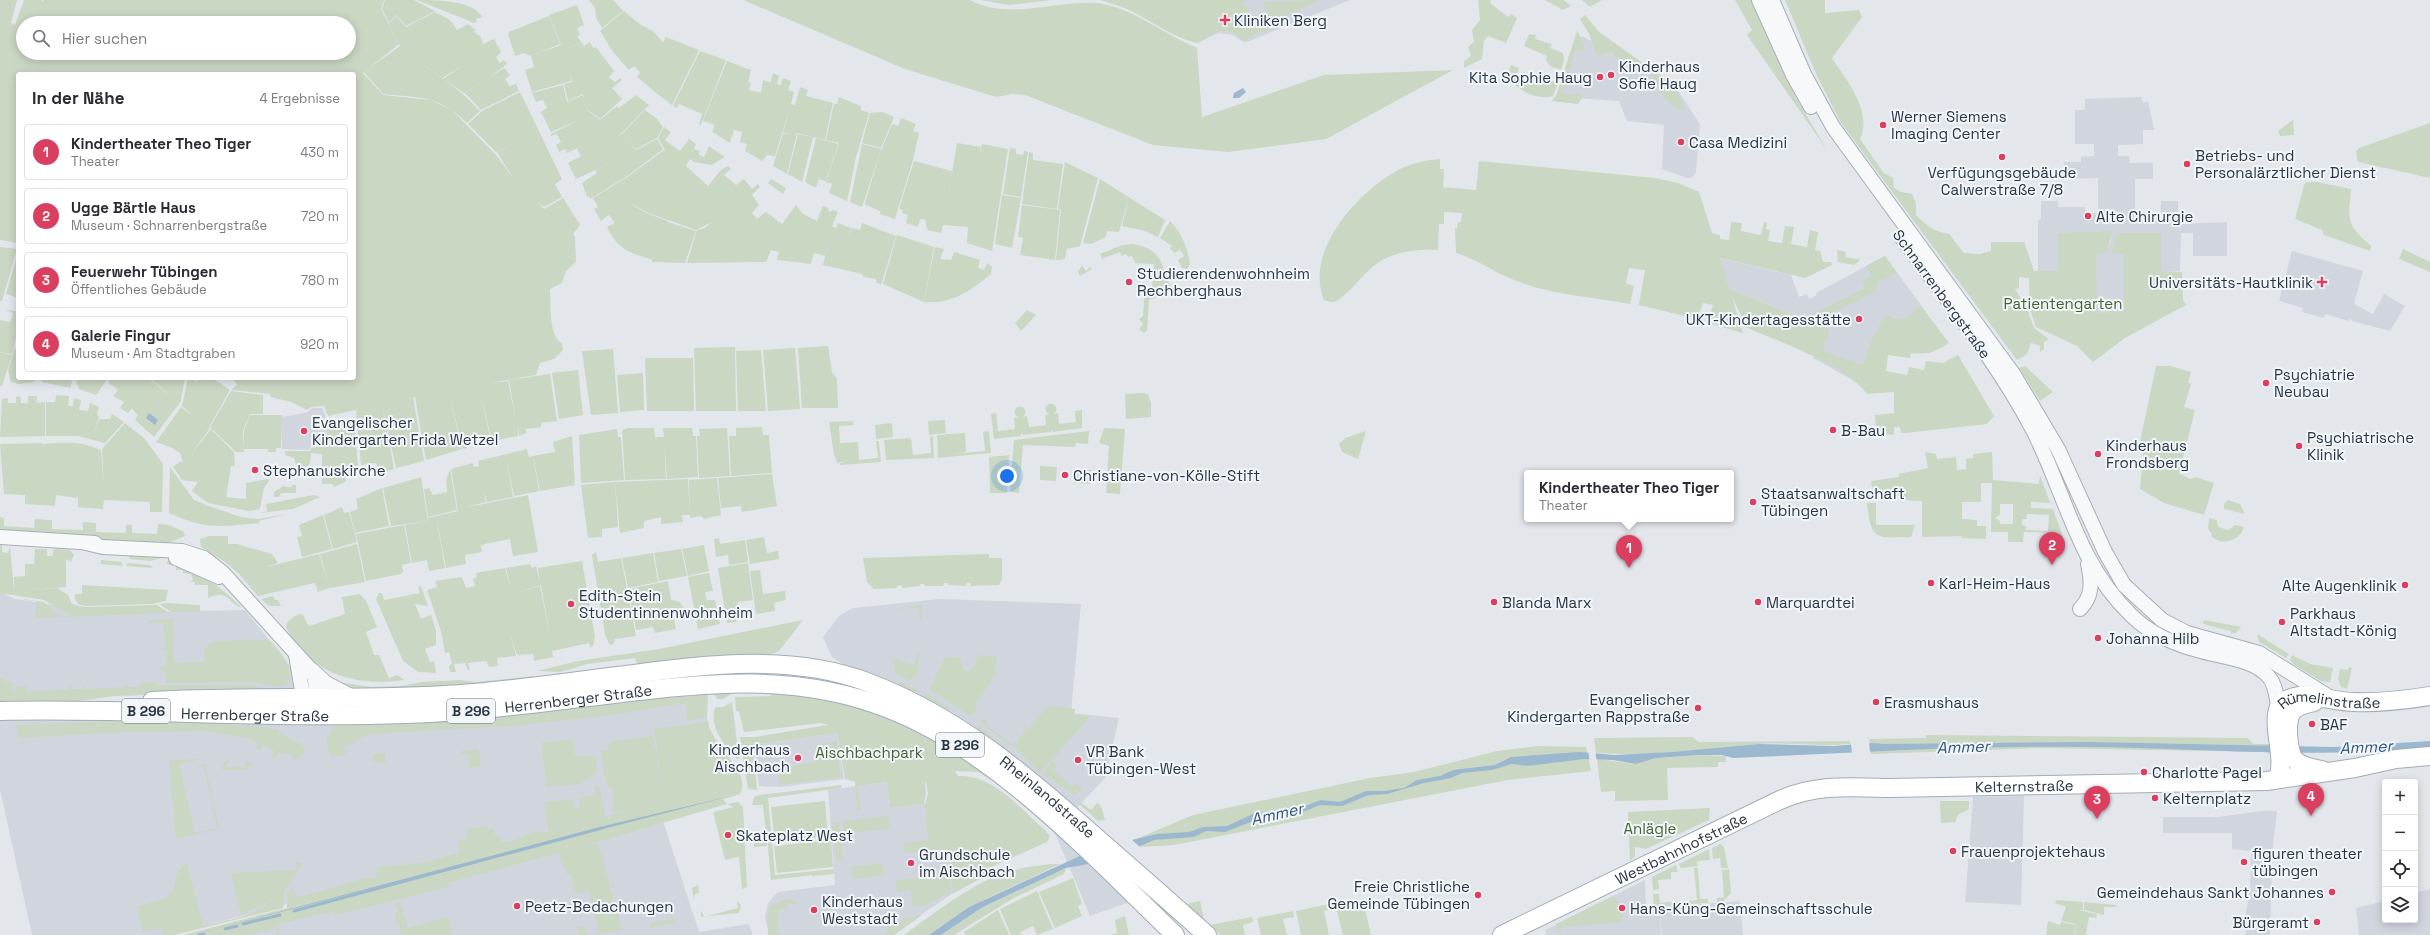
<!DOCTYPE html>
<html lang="de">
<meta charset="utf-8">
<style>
body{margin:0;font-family:"Space Grotesk",sans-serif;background:#f2f2f3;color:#2b2b33}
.controls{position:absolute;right:12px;bottom:12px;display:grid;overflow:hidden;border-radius:4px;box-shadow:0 2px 10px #0003}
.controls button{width:36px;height:36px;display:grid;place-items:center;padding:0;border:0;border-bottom:1px solid #e1e1e2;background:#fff;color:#2b2b33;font:20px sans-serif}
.you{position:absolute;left:1007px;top:476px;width:14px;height:14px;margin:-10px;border:3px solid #fff;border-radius:50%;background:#1a73e8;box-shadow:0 0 0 6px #1a73e833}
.badge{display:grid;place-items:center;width:26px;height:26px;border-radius:50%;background:#da3f60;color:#fff;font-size:13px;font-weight:700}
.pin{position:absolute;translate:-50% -33px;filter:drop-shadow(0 1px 2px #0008)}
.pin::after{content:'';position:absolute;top:21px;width:14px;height:12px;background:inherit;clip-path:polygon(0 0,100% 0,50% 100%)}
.popup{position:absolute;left:1524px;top:470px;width:210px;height:52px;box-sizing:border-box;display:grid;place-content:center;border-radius:4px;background:#fff;filter:drop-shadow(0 1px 3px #0005);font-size:13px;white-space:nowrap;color:#7c7c81}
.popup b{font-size:15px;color:#2b2b33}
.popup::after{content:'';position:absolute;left:50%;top:100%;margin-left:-8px;border:8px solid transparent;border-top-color:#fff}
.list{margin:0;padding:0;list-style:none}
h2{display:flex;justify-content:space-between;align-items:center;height:52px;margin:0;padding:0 16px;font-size:17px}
h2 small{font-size:13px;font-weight:400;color:#7c7c81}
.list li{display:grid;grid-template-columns:26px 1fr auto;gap:12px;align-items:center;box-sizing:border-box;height:56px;margin:0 8px 8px;padding:0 8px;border:1px solid #e1e1e2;border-radius:4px}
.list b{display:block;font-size:15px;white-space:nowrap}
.list p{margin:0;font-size:13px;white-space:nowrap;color:#7c7c81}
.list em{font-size:13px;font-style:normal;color:#7c7c81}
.icon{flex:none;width:22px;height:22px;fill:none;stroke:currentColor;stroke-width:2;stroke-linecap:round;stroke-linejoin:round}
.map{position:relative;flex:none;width:2430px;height:935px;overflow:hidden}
.search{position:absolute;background:#fff;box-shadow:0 2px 10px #0003;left:16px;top:16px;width:340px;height:44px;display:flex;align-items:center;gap:10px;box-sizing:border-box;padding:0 14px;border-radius:22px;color:#7c7c81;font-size:15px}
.panel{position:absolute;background:#fff;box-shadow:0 2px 10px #0003;left:16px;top:72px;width:340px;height:308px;border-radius:4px}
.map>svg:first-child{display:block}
</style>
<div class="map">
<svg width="2430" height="935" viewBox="0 0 2430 935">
<rect width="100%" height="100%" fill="#e3e7ec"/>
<g fill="#d1d6de">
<polygon points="1100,0 1350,0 1247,42 1243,42 1233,35 1218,33 1198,43 1179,37 1131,10"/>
<polygon points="1582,36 1674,85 1700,124 1696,172 1693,177 1687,178 1662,169 1664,125 1627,121 1619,101 1561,97 1573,51"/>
<polygon points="2141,97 2143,103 2148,101 2154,130 2143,130 2143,144 2118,145 2118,156 2129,156 2130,163 2153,163 2153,179 2135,179 2135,220 2160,220 2161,201 2178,201 2178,220 2182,220 2182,224 2227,222 2227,256 2193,256 2193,233 2181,233 2180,271 2161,271 2117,236 2111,253 2124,253 2124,313 2096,313 2096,253 2107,253 2111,239 2098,231 2058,271 2038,271 2038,220 2041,219 2041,201 2058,201 2058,207 2085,207 2085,213 2098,213 2098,178 2064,179 2064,162 2081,162 2081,157 2094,156 2094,144 2075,144 2075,110 2085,110 2085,99"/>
<polygon points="2292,251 2363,271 2354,304 2373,314 2384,294 2405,306 2390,331 2352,321 2350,318 2349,321 2325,314 2324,318 2302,312 2303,308 2279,301"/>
<polygon points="1885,256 1926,312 1856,382 1813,358 1825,327 1728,289 1719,258 1791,275 1799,297 1807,294 1809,299 1817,295 1816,293"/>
<polygon points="312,408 322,408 325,414 327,445 310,447 309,450 282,449 282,417 308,412"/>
<polygon points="0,592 15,599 56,605 73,614 245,610 293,670 295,692 0,698"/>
<polygon points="940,599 1081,604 1071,713 1119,718 1105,778 1074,811 1132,901 1090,916 1054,831 1062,802 832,657 823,637 840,615 853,608"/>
<polygon points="707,694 707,718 722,788 653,808 169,935 32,935 0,790 0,719 298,723"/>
<polygon points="837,733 844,779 780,787 759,786 754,745"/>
<polygon points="950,780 961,781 968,800 985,876 952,894 891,935 769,935 765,917 768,903 778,892 835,885 828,790 887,782 890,808 925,804 928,794 926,781"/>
<polygon points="2024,796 2021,905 1965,902 1973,797"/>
<polygon points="2261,811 2277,811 2272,855 2270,935 2246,935 2245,916 2250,892 2251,851 2232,849 2232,833 2163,833 2163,817 2218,817"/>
<polygon points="663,821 699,932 749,924 753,935 232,935"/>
<polygon points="1645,880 1646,906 1654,906 1654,908 1740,901 1743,935 1662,935 1660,915 1661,935 1547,935 1545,930"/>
<polygon points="2430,889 2430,935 2359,935 2356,908 2385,901 2385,920 2415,920 2415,893"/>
</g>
<g fill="#cad7c3" fill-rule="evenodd">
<path d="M0,0h17l-6,23 4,2 9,-25h18l1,2 1,-2h340l-3,9 18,35 -36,29 20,22 48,5 21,10 44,45 17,23 -16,-26 32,-16 -33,16 -28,-28 14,-13 38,-19 42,87 -7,5 7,13 -18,10 -6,-4 6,6 19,-11 17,27 -7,9 2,3 1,25 -10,9 -4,12 -12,6c1,16 -2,45 12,55l1,6 -9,9 -14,4 -4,12 -46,8 18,-2 8,40 -7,-41 41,-6 7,47 -16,2v4l-15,2v4l-7,3 -2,-13 1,13 -26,5 -14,-56 13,56 -5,1 -1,-4 -19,5 1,5 -4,1 -15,-60 14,60 -36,11 -11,-63h-2l11,64 -28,7 -14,-64 12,65 -13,4 -5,-10 -15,2 -5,-55 -28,6 -4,-10 -13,1 -4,3 -16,-8 -21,-5v-3l-39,-4 6,-5 -4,-7h121v-304h-336v169l-18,-3zM23,23h326v30h-326z"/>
<polygon points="385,0 414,0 435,11 406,26 396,15 389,23 382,9"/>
<path d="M417,0c20,0 56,0 65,17l-6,2 1,3 -3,1z"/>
<polygon points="589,0 613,0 623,11 602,28 596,18 595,8"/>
<path d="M743,0h227c39,21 84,0 127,3 37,5 66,31 100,45l5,69 122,-42 129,-5 -127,69 -98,13 -75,-7 -128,-50 -13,-1 -16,3 -91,-28z"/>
<polygon points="980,0 1052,0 1009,5"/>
<path d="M1100,0h144l-1,5 4,1 2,10 17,-2 -2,-12 56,-2 -44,20 3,4 -2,2 -25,9 -6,6c-5,0 -7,-4 -11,-7 -16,-8 -25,2 -37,9 -35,-7 -60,-36 -98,-43z"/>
<polygon points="1478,0 1491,0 1490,3 1508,17 1511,14 1517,18 1506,43 1488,36 1484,41 1482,59 1464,68 1464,61 1471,56 1468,47 1474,42 1472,30 1480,20"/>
<polygon points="1545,0 1563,0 1571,6 1563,10"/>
<polygon points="1582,0 1602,0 1590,7"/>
<polygon points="1735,0 1755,0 1795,96 1827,150 1747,35 1752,30"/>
<path d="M1785,0h40v13l34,-3 3,7 -30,41c14,22 41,53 28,81l23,33 10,6 1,10 7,4 11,2 4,9v12c10,10 18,17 33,19l15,19 16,1 11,-3v-9h33l10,29h24v-38l54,-2 -5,22 -11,1 1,59 27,-1v-58l-13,-1 6,-20h44v38l21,1 1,28 3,5 -61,33 -32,24 -16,-16 -41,-19 -6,-18 -1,-31 -10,-1v11l-4,1 13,22 6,17 15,11 -5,3v7l-4,3v-6l-9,-3 -4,11 -10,6 -176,-237 -24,-47z"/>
<polygon points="577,5 584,25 577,28 580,35 577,36 581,42 564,51 582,42 584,46 590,42 593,48 596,47 614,71 609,77 615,82 620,78 622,80 612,88 622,99 600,119 588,110 583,94 568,101 564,84 572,82 570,74 571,81 532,92 525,70 534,67 531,56 524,53 515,56 508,34 509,32 549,16 560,44 533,55 561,45 549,15"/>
<polygon points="624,11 641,25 653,31 663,42 666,37 699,50 672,105 655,92 657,89 655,92 637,77 640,72 634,66 629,70 613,52 600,31"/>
<path d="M435,12l15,8 7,10 11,-6 8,6 -2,2 7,5 2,7 11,-5 7,13 -5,5 4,6 4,-3 3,4 -21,16 -22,13 -21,-14 19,-13 -20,12 -37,-27 58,43 17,17 -13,12c-28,-28 -47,-25 -84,-29l-19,-22 36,-26 -11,-22 7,-8 10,11z"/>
<path d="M1585,15l14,17 75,53 12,26c-27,-7 -25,-26 -42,-41 -6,-4 -14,-7 -20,-10l-2,4 -10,-12 -15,4 -8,-22 -9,-15z"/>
<polygon points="1577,31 1582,39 1585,51 1575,50 1563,94 1582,94 1582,98 1578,104 1551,101 1556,96"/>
<polygon points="1529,34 1536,35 1535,39 1552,44 1550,48 1563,53 1564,60 1561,70 1550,66 1546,60 1547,56 1524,46"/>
<polygon points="700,51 726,60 701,125 699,124 702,114 679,104 677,108 673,106"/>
<polygon points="727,61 751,70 748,82 751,83 749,90 761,93 763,80 771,82 773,73 779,76 777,84 781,85 783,78 791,81 788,90 794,92 791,104 795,105 800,87 808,90 806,96 833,103 825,140 797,133 787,174 773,166 783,133 794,135 783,132 791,104 775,156 767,155 762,161 745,151 747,144 740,142 742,132 734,130 730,143 712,132 715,125 703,121"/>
<path d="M1511,65l8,3 -2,6 7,2v3l9,4 1,-3 9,3 2,-4 13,4 -5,13c-17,5 -34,-6 -46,-18z"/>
<polygon points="504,68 510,75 505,79 510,86 516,84 519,91 481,110 465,93"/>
<polygon points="563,85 567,102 583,95 588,111 600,120 617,106 619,108 636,95 649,105 618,137 622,134 636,150 657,139 663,149 629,175 590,199 589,196 587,197 582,183 597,173 595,170 624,157 576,179 568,163 581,156 577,149 582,146 567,153 565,149 559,152 556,145 561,142 557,134 551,136 551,134 577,121 551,132 541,112 547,108 543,100 536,102 532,93"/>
<polygon points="839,97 861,106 861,110 869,113 856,157 847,201 829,193 832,184 826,182 839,143 826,140 834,104 837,104"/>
<polygon points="645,110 657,119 663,127 657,138 636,149 622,134"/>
<polygon points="882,112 894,117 881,148 862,143 870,113"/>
<polygon points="901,118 916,124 913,131 919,133 913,160 895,219 880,214 880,211 866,205 865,203 881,149 901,156 882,149 892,124 898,126"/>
<polygon points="2293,120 2294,135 2280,136 2278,131"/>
<polygon points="2430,123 2430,178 2358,162 2356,152 2359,148"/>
<path d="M664,127l7,5 -6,8 15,11 9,-12 7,5 -2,5 6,2 -1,4 5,2 5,-11 16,11 -14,8 -17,-3 -4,-3 -4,7 22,20 13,-16 7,-4 3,3 -7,6 12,10 8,-6 8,10 6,-5 2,3 -8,8 7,10 -7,8 5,6 9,-7 16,12 14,-19 7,9 14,7 6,-15 5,2 1,4 4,-2 5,2 -6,14 4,2 2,-5 13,5 -2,8 3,-8 8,2 2,-7 34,13 -15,49 -5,-3v-3l-12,-2 -2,-3 -39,-9 9,-36 -7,27 -11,-3 -3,11 -34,-4 4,-18 -2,10 -8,-2 -5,12 -79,1 10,-33 8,-2 7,-6 -16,8 -50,-18 -20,-11 20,12 22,8 -4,11 4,-10 28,9 -11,32 -33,-1v-2c-21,-8 -33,-8 -45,-33l8,-4 -6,-8 -8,6 -7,-12 4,-2 -5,-9 36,-22 35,-26 2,2 -8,-14z"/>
<polygon points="798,134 813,137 802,182 788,174"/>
<polygon points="816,138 838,144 826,181 819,179 816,188 805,182"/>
<polygon points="957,143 981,147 979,162 982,144 1008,149 992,251 967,243 968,227 943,225 941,233 928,230 926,226 926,220 920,219 918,227 906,223 908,215 902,213 903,210 899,209 914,161 952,171 947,203"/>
<polygon points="862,144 881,149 862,207 850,202"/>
<polygon points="1010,148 1016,149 1016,154 1023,155 1024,151 1028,152 1021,197 1003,194"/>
<polygon points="1029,152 1033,153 1033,160 1063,164 1057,209 1022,204"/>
<path d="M1440,159v10h4l-1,18 33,3 3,-29 176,17 23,5 21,9 13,41 8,2v4l9,1 2,-18 11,1 -1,8 20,4 3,-13 3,1 -1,6 4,1 -2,11 14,2 3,-17 9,1 -3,17 16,3 3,-17 8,2 -3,18 5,1 3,11h8l1,3 -27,13 -85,-20 9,31 100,40 -7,22 41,14 10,-29 14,-22c14,12 22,1 34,-8l28,37c-14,9 -21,12 -38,10l-1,5 -22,-3 -2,16 21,4 2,-8 15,3 2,-9 17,2 15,-8 36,61 -7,8 -81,9h-5l-1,-6h-6v8l-11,-1 -7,-7 -1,-12 19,-2v-21l-27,2c-22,-30 -90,-53 -124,-68l-3,-13 -8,-16 11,36 -35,-10 5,-18 -10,-2 -6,16 -58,-14 6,-35 -16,-2 -3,15 8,3 -4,18c-38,-7 -80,-9 -116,-24 -21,-8 -37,-21 -58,-27l-1,-25h2l1,-6h3l1,-9 -18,-1v12h-5l-1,26c-17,-1 -38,1 -54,9 -19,10 -29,29 -46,41 -4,3 -10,2 -14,0 -21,-51 38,-113 80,-133 12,-5 24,-7 36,-8z"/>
<polygon points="1065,162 1098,178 1080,246 1067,249 1065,259 1056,260 1061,209 1058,209"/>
<polygon points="771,179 786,188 783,194 768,183"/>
<polygon points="1100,179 1165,220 1158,237 1145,231 1122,226 1129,197 1119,232 1107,231 1106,237 1091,244 1083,243"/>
<path d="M2307,182h10l34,7c-3,32 -5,35 20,57l-1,5 -46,-16 -2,-5 -27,-11 9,-34z"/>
<polygon points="1002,195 1021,198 1012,248 995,244"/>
<polygon points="1022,205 1060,210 1055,260 1020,255 1023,238 1018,237"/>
<path d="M1170,221c12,12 17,26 20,43l-3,5 -5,-1 -4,-8 6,-4 -4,-6 -6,3 -4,-5 2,-2 -12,-8z"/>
<polygon points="897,235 934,247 924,302 883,284"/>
<path d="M1133,244c41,7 23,35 44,46l-28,10 -2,30 -3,3 -5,-4 4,-5 -4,-5 4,-3 2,-29 7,1 2,-24 -19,-1 -3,-7 -4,1 -2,-3 -4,2 -2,-4 -18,7 -2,-5 22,-9z"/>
<polygon points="0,247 17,249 2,301 0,301"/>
<path d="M935,247l9,2 -4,10 11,1 3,-8 26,8 -2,8 6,2 3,-7 5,4 -1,7c-21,17 -38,30 -67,28z"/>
<polygon points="2403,249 2430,262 2430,272 2399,259"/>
<polygon points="1837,250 1846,252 1845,257 1858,259 1860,257 1859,261 1854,265 1838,262"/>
<polygon points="18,252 18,298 6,294"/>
<path d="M1885,256l12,17c-10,3 -20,8 -23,19l-51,26 -12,-3 54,-27 -3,-7 10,-5 -6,-10z"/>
<polygon points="1082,266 1086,271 1090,267 1092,269 1080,276 1078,271"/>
<polygon points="5,310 18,311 18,330 12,354 0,352 0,320 10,322 13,313"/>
<polygon points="1027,310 1036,315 1021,331 1015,323"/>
<polygon points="828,346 832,372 837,379 838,408 802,408 798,348"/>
<polygon points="735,347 736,411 696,411 694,348"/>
<polygon points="795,348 800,409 768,411 763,350"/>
<polygon points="14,349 18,350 18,378 35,378 34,382 18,384 11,382 8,371"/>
<polygon points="613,349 618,413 591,415 582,351"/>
<polygon points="761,350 766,411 738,411 736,351"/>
<polygon points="0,352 12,355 2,386 0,386"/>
<polygon points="645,358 693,358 694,411 647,411"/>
<polygon points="2025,366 2053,392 2040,401 2019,368"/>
<polygon points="2156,366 2170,366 2191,372 2188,383 2191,384 2184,407 2195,410 2179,473 2190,479 2196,477 2214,483 2204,515 2164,503 2140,489 2144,444 2140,442"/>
<polygon points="578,370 583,415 559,419 552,373"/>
<polygon points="643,373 644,410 620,412 617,375"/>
<polygon points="43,378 73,378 70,388 42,382"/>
<polygon points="75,378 108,378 96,395 79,389"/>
<polygon points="111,378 148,378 172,397 150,378 185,378 181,401 154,437 135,420 138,415 132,409 134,406 128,413 120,408 124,402 113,396 118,390 108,382"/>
<path d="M188,378h4l3,4c13,-10 23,0 35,8l-21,37 1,1 -21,29 22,-28 23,23 -20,38 20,-38 1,14h-4l-5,31 20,2v-16l22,-4 1,2 -5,7 -4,21 -11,2 -41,-8 -16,-12 6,-9 -16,-2 -9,-13 8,-6 2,2 -3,-10 -8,-5 -16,-6 25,-35 13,9 -12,-10z"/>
<polygon points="231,391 263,395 263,414 250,414 243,430 244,452 236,452 210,427"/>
<polygon points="1141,393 1148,394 1151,403 1151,417 1126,419 1125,394"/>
<polygon points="56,395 69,396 68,406 73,406 74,398 81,400 79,410 88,411 90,403 99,407 97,415 99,416 93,436 99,419 110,419 112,414 124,422 105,443 78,436 46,436 46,402 55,402"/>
<polygon points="20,396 21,403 28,403 28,396 37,396 36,403 45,402 45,436 0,437 2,399 8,398 8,403 16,403 16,397"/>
<circle cx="1051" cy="409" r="5.5"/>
<circle cx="1020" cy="412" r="5.5"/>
<polygon points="1082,410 1082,428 1053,432 1051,430 1051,432 1023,435 1022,433 1020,436 994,439 991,414 996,413 998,431 1015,429 1014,418 1027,416 1029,427 1046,425 1045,415 1058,413 1059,424 1076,422 1075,411"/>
<polygon points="250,415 282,415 281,448 276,448 276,452 268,452 268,449 244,449 244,430"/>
<polygon points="945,420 946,433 929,435 928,421"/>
<polygon points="354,421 358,466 350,468 345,482 334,487 332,484 322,484 322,454 311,453 310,463 304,469 297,467 294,458 285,455 285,451 310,451 311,448 327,445 326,425"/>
<polygon points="853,421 854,425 839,426 840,443 858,442 859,460 878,458 876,441 879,441 881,462 840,465 840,463 848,461 840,462 838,464 834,454 829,422"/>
<path d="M125,423l20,16 18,25 -1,48h-12v-10l-46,-2 -1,9 -25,-2v-9l-22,-3 -1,11 -30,-2v-9l-21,-1 -4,-50 42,-1 13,51 -13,-50c22,-2 39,-3 59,6l3,38 -2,-39z"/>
<polygon points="892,423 893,437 876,439 875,425"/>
<polygon points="762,427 763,435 769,435 772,473 731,476 729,436 736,436 736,428"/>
<polygon points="628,428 654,428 655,437 664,437 663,428 692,428 693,436 696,436 698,477 667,479 664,441 666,479 625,480 622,430"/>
<polygon points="727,428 730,476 699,478 697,436 700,436 699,429"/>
<polygon points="1104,428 1125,429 1120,494 1106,493 1109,446 1099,443"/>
<polygon points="617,429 618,437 621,437 624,480 581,483 579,435"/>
<polygon points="989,431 991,453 938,458 937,435 965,433 966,452 951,454 985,451 983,432"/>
<polygon points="1089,431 1088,444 1076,443 1075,447 1023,445 1019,493 1010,492 1014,440"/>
<polygon points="1366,431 1358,459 1342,452 1339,444 1345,438"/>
<polygon points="572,436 575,485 540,491 533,456 555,452 553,442"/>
<polygon points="933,436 934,458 886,460 884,440 911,438 913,455 931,453 930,437"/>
<polygon points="527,449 529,457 533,456 539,491 514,496 506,456 513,497 487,502 483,489 486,502 466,507 478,505 479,511 478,505 528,495 538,552 513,556 510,539 485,544 481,546 482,552 465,555 466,564 446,568 436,516 458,511 451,469 473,463 474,467 479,466 478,461"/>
<path d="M1925,452l11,2 1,5 19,-2 1,13 9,-1v-10l7,-1v-4l19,-2 1,28 46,4 1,-9 10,28 -19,-1v6l22,1 10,28 -14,2v-6l-25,-1 -1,10h-15v-10h-17l1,-49h-11v19h-19v17l15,1v6h9v13l-24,-1 -1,-2 -39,1v-36l-23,-1v-4h-20v-6l-7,-3 -1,-6 28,-4v-3l29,-6zM2000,504h13v20h-13v-3l-5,-3 5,-4zM2027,514l22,1 -1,16 -22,-1v-4l-4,-1v-6h4z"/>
<polygon points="1009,455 1007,493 990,493 989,457"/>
<polygon points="1040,466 1057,467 1056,481 1040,480"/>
<path d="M170,467l24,33 15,6 32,11 17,2 29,-5 -28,7 1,2c-38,3 -52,8 -91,-10z"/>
<polygon points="450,469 457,510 428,517 424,489 429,488 433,495 447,492 446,480"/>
<polygon points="1075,469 1091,470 1090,484 1074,483"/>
<polygon points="772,474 777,506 742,512 741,506 721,508 718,478"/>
<polygon points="421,477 428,521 391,526 383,488"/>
<polygon points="717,478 721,515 704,519 701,516 690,518 689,480"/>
<polygon points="688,479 690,515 682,515 683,522 661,524 661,517 644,521 644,528 620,533 615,482"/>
<polygon points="615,482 618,527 602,529 602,537 588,538 581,485"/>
<polygon points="285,485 285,487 292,487 292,485 296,485 296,493 281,493 279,497 274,497 274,492"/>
<polygon points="382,488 389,526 355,533 350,512 358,509 356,499"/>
<polygon points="314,495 320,497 293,509 260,513 267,511 266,504"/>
<polygon points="2228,500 2240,504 2245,514 2224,509 2224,504"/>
<path d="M1867,503h9v22h39l-4,12c-35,1 -40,4 -44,-34z"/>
<polygon points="342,507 344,513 349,512 357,542 333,549 324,515"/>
<polygon points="323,515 332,549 302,557 297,537 302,536 299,525"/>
<polygon points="436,516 445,568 429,571 427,560 412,563 405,525 428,521 428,518"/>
<polygon points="0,517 4,518 4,526 34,528 35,519 52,520 52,529 83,530 83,522 96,523 96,532 126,533 126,525 132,525 132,533 157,534 158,524 169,525 183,531 185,536 166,544 0,533"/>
<path d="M2209,518l8,2 1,7 11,3 6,-5 9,2c-3,13 -22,20 -33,9l1,-2 -4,-5z"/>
<polygon points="404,525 411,563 402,565 403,572 401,574 366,581 356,534"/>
<polygon points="209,536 228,536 228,544 237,544 272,554 278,563 266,567 319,554 330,588 318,592 315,583 258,596 239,574 225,562 201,547 200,539"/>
<polygon points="764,537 767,553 778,551 779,559 750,564 746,540"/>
<polygon points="719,538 720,544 745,540 748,562 729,565 728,555 716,557 714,539"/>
<polygon points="357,544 365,582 330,588 320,554"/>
<polygon points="0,545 2,545 2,552 8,553 10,546 14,591 14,577 25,576 25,564 34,564 35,549 47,549 47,556 52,556 54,549 70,550 74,555 71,562 66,559 66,587 16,591 57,588 68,595 72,604 84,607 157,605 169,613 36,618 36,601 24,600 24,599 43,602 56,613 62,616 81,615 70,615 44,600 0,593"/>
<polygon points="704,545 709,571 688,576 682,549"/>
<polygon points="681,549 687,576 659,581 654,553"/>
<polygon points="596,552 598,562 621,558 636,636 615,639 613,645 609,644 605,634 592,555"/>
<polygon points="653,553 658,582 628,588 622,558"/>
<polygon points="989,554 989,558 1002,558 1002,579 999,585 971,586 971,583 967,583 966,586 948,585 948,583 944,583 943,586 925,586 924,584 920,584 920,586 902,588 902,585 897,586 897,588 874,589 867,582 863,558"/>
<polygon points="129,556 162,558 149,561 130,559"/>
<polygon points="101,560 121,562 123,566 100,564"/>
<path d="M168,560c28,9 54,27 74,48 -14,-4 -13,-20 -34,-10v-13h-13v-3h-5l3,-2 -2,-6 -8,-1v-3h-7v-4l-9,-2z"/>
<path d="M582,561l13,76 -2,9 -3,2 -1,-5 -37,8 1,6 -19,4 -1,-7 -16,1 -7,-21 6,22 -19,2 1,8 -9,1 -3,-6 -18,2 2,7h-2l-3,-7 -11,1 2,8h-6l-1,-6 3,-2 -3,-12 -4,1 -4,-22 -14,-41 10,-3 -2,-6 27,-4 4,11 9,-2 -2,-7 4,-2 -1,-4 29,-5 6,22 -5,-22 24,-4 2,4 4,-2 4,16 -2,-14zM541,585l10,56 -11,-55 -28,8z"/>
<polygon points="127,563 150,565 153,568 126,566"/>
<polygon points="748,563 753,600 738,602 740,612 736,622 727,623 718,568"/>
<polygon points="760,570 763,594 785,591 786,600 774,603 775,611 756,614 750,571"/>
<polygon points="709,573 713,591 705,592 707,600 715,600 720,624 698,629 688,577"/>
<polygon points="668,581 671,600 680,602 684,610 673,613 676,629 655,633 653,627 636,630 628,589"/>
<path d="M82,585l86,5 -2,11 -14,3 -67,2c-8,-2 -10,-3 -10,-12h7z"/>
<polygon points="421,586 428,606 415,604 421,619 431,615 436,631 436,645 425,649 430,662 434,661 436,673 418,672 403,661 376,599 379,593 382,593 384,600 420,593 418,587"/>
<path d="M360,594l6,7 11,26 -11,5 8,23h5l10,23 8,-3 8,5c-50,7 -94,-5 -119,-53 2,-9 8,-11 16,-13l7,12 36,-12 -3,-17z"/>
<polygon points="273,596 275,600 278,600 281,606 269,606 261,599"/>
<polygon points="166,603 200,605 200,612 171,612 159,604"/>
<polygon points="922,605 922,620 920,619 919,608 895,609"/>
<path d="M179,619l-6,2 1,28h-2l3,14 30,-1 -1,-12 8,-9 57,-1c10,9 27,30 20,43l-10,4 -26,-5 -87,1v-11l-5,-1 -3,-4 8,-1 -1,-17h-8l8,-2 -1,-24h-14l-1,-3z"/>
<polygon points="803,620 779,651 763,657 639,664 637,664 635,658 587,664 560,672 537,671 578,661 659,649"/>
<polygon points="2204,620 2241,627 2236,633 2231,634 2231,631 2203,624"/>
<polygon points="2257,634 2289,654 2286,658 2259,642"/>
<polygon points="919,651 919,668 912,681 896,675 894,658 913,665"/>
<polygon points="979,655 996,657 995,675 975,704 977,711 970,716 929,689 945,657 960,658 964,670 971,671"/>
<polygon points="2292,655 2310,664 2333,668 2330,682 2321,681 2293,664 2290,660"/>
<polygon points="2349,667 2352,668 2347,689 2341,687 2338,679 2340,669 2348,670"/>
<polygon points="533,676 549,678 482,687 356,689 341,686 338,682 371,687 401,686 422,682 459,680 476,682"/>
<polygon points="0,678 5,678 6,683 13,683 13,691 16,692 16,687 26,686 27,692 55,690 56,684 58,690 69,690 70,683 72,689 83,689 84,683 86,689 125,687 127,682 128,687 139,687 141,681 144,683 152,683 154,681 157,685 255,685 265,690 115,696 65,703 9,702 0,701"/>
<polygon points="898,681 917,689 915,694 902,690"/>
<path d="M789,690c64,0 174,49 215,98l-26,-16 -23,-1 3,5c35,-2 61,32 86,53l6,7 -3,6 -60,27 -2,7 -33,18 -1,-33h-8l-2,-12 -36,4 -1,-10 24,-3 -3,-35 3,-11 -2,-13 35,-1 -36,1 1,13 -2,10 -34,4 -3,-26 -29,4 3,24 -4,1 -2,-29 -10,-3 -65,9 65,-9 -8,-46 -84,12 4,45 -9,-1 -8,-52h15l73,-12 -7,-2 -77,9 -5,-20 -3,-1 -1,-14 36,-1v-3z"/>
<path d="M706,691l26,2 -8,6h-7l-2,-4 -7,-1 -1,23 -19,4 -3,-18 -72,12 -101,11 -143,8 -26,14 3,6 -4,2h-10c-9,-11 -5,-24 5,-32z"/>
<polygon points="924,693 950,708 948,712 922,698"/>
<path d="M732,702l7,56 -2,1c-13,-15 -28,-31 -22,-52h8z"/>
<polygon points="1048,706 1075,709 1074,715 1091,716 1040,773 1014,747 1021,738 1013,747 979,721 988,718 985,724 1013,745"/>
<polygon points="115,717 265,727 279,730 278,733 302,744 305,751 299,759 292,759 292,755 278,753 276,758 272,757 274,751 263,745 260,751 256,749 258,743 248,738 205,731 101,733 19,738 16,725 99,722"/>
<path d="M708,721c3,25 45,51 32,73l-17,5 4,5 11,-2 5,5 4,80 -5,2 -3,-32 -14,3 -12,-48 21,-5 -7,-3 -160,47 31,-8 24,87 -23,4 -10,-43 -13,3 -5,-20h-4l-9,-21 -111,30 1,4 -113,28 -1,-4 -56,13 2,11h-2l-2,-7 -27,7h-66l104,-27v-14l6,-7 3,10 7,-1 62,-18h11l2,-11 45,-4 36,-10 -1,-13 9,-1v-10l20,-3v4l7,-1 1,7h5l1,6c15,2 20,-7 33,-10 4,-1 9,0 13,0l102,-27 -35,8 -2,-13 2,-8 -8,-8 -5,-33 9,-1 -1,-8 44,-6 12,65 -11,-72 46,-6z"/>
<polygon points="977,724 1013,755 978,731"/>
<polygon points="1926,735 2248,738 2253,744 2269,744 2270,754 2264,752 2039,748 1871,754 1869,739 1926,738"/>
<path d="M1692,737l7,5 151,-1v3c-30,3 -61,-2 -91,0 -54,5 -109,13 -163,9l-2,-15z"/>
<polygon points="572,739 575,756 596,756 596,773 580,784 547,787 541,743"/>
<polygon points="836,742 841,777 780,785 778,768 817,762 815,745"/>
<polygon points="1537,746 1586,747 1591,771 1508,780 1174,845 1138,847 1134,840 1193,815 1370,778 1414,772 1497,751"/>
<polygon points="478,749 481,767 469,768 468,754 461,754 461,751"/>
<polygon points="385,753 385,764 372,761 373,754"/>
<polygon points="1698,755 1726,756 1726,762 1718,762 1718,767 1664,768 1667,768 1668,800 1615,801 1615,791 1601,792 1597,759 1636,764 1656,758"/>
<polygon points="230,758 226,766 230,768 232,766 237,768 238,766 243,768 247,761 252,762 248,770 222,770 224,762"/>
<polygon points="201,759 179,764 195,833 217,828 204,766 197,767 205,763 219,829 176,839 169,760"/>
<polygon points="1052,762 1057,766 1053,771 1072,787 1076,784 1082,789 1075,795 1042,774"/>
<polygon points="599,785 605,816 548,831 545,802 573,799 575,808 580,808 579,798 596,795 594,786"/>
<polygon points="841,785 842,788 768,798 775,875 834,869 834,874 813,876 814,880 812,875 771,880 767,837 767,846 754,847 753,835 766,834 763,805 752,805 754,797 760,795"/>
<polygon points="825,801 828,836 775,842 771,807"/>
<polygon points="1079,801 1091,810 1097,803 1101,806 1105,820 1098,821 1078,803"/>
<polygon points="1940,801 1969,801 1969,809 1958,815 1955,822 1941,823"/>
<polygon points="1710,808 1709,820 1646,849 1635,847 1635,856 1630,861 1628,812"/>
<polygon points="888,816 890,829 844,833 843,821"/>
<polygon points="839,822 843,860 837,860 832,823"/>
<polygon points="831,840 833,867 777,873 774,846"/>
<polygon points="1720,844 1724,847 1728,868 1721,868 1720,858 1713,859 1712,848"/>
<polygon points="1709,849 1710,860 1697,861 1698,866 1681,868 1679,864"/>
<path d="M296,862l7,1 -19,29 -1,16 -109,27h-12l-1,-7 -18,4 -6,-26c12,-3 34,-6 37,-19 4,-14 1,-14 13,-24l16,63c18,-5 64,-11 70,-31l-3,5 -29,16 -10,-43 65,-3z"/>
<polygon points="883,863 884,875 852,879 850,867"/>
<path d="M1050,864h10l-91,43 -40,28h-25c29,-21 72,-55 107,-64 12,-4 26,-5 39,-7z"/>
<polygon points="1676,865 1678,872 1671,872 1671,879 1658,880 1659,889 1653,890 1652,877"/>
<polygon points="1066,868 1064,874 1012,899 954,935 941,935 983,907"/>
<polygon points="1694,868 1698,868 1700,899 1708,899 1708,903 1689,904 1689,901 1697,900"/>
<polygon points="1729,869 1731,893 1723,902 1717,902 1717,898 1724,897 1722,870"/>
<polygon points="949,874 951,892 925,905 913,907 911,890 897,892 895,881"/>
<polygon points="1073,878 1082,904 1078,906 1082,916 1055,928 1039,892"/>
<polygon points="698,885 699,893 695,894 694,900 692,888"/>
<polygon points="1037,891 1053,929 1037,935 1033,926 1020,932 1021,935 1011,935 1000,909"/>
<polygon points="1653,894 1659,894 1660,903 1681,901 1681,905 1654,907"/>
<polygon points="1613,896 1622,909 1622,922 1561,927 1561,931 1557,931 1556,924"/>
<polygon points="792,899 793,902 798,901 798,904 788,904 787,909 777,910 779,935 768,935 769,907 782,900"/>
<polygon points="1374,899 1375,906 1365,909 1371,935 1343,935 1336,907"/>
<polygon points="2057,900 2083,902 2083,910 2078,910 2097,914 2096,918 2089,917 2086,934 2089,935 2075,935 2077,912 2076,924 2061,921 2066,907 2055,903"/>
<polygon points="737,901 741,905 739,913 701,917 701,910 704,917 738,908"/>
<polygon points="1200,901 1204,920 1187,906 1190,903"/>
<polygon points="400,902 408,928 448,917 452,935 402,935 395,913 398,912 395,903"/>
<polygon points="2084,902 2116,905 2116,907 2104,907 2104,915 2084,910"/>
<polygon points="1333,903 1334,908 1324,911 1329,935 1301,935 1296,911"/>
<polygon points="998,910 1009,935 965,935 964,932"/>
<polygon points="1293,911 1294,917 1283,919 1287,935 1261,935 1257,918"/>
<polygon points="676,915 675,923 651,928 650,923 672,919"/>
<polygon points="922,915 894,935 887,935 886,927 893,921 900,922 905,918"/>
<polygon points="1125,916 1129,935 1110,935 1117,933 1115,920"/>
<polygon points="1252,917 1253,922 1243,925 1245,935 1221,935 1210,925"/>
<polygon points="2048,921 2060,925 2061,922 2076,925 2074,935 2046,935"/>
<polygon points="585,926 587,935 579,935 577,927"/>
</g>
<g fill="#9cb8cf">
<polygon points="1243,88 1246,92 1239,98 1233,98 1234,93"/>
<polygon points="149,413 158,420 155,425 146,418"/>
<path d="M2430,741v7c-114,11 -229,0 -343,-1 -119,-2 -236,6 -354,11l-11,-3h-24l-42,3 -20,6 -23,-4 -29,-1 -57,7 -15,-2 -20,6 -30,3 -11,5 -27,5 -37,11 -18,1 -27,11 -22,-1 -27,11h-27l-41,16 -19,-1 -12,6 -40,3 -49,21 -39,7 -83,39 -42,28h-12l40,-28 113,-52 37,-12 38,-9 32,-2 14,-5 24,-1 28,-13 34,-1 32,-12 19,2 26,-11h18l20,-3 13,-8 23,-4 13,-6 42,-5 16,-8 68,-5 35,3 58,-3 87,-8 74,2 39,-3 12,1 205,-2 246,5z"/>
<polygon points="735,795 192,935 608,825"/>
</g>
<g fill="#e3e7ec">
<polygon points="1869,741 1870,753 1852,754 1851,743"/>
<polygon points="1588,751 1595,751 1597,762 1590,762"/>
<polygon points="1131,839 1141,848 1106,863 1090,865 1078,854"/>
</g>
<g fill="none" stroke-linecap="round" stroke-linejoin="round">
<g stroke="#9cb8cf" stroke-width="3">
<polyline points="294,911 602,828"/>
<polyline points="243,924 280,915"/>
<polyline points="225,929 237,926"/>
<polyline points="198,935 204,934"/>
</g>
<g stroke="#a7aeb7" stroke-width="16">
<g id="minor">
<polyline points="1759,0 1793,75 1811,107"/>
<polyline points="1772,0 1804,74 1833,127 2014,375 2058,449 2105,552 2124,585 2162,620 2187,633 2259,653 2331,698"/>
<path d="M1902,238c45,62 95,124 131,192 33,65 44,133 98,185 18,18 45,30 70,36 20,6 53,8 68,26 9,11 6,24 12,36"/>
<polyline points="0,537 95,543"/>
<polyline points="86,543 103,547 182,551 204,558 223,573 311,670 315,679 317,707"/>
<polyline points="176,558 219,577"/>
<path d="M2080,609c13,-13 12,-27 8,-45"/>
<polyline points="296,655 305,708"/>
<polyline points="312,670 326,683 353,697"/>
</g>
</g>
<g stroke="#a1acb9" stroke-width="20">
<g id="major">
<path id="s1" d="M152,701c98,-6 196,0 293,-6 58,-3 115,-12 172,-19 81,-10 171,-24 250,6 92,35 160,94 232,158 36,31 72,63 108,95"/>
<path d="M2314,702c-8,2 -17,3 -22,10 -7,8 -4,42 3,48 7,7 17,8 27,10"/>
<path id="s2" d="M0,711c135,-3 270,8 406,3 69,-2 138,-12 208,-20 93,-12 185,-21 275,15 108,42 203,146 286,226"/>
<path id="s3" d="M2278,779c8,-22 -7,-53 1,-72 3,-7 14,-10 21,-11 17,-1 37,6 54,6 25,1 51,-2 76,-6"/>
<path id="s4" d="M1502,935l278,-135c36,-16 70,-13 109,-12l378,-7 88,-13 41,-9 34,-3"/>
</g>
</g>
<use href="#minor" stroke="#f6f8fa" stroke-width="14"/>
<use href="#major" stroke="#fff" stroke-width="18"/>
</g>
<g fill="#da3f60" stroke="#f3f6f9" stroke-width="1.5">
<path d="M1223 14h4v4h4v4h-4v4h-4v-4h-4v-4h4z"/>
<circle cx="1611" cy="75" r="4"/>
<circle cx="1600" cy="77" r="4"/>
<circle cx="1883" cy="125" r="4"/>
<circle cx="1681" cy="142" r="4"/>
<circle cx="2002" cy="157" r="4"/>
<circle cx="2187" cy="164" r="4"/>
<circle cx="2088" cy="216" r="4"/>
<circle cx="1129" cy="282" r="4"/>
<path d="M2320 276h4v4h4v4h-4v4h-4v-4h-4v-4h4z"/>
<circle cx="1859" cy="319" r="4"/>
<circle cx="2266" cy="383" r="4"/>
<circle cx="1833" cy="430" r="4"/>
<circle cx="304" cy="431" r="4"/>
<circle cx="2299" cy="446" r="4"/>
<circle cx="2098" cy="454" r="4"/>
<circle cx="255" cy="470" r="4"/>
<circle cx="1065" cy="475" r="4"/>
<circle cx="1753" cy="502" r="4"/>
<circle cx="1931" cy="583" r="4"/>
<circle cx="2405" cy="585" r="4"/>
<circle cx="1494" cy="602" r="4"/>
<circle cx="1758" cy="602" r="4"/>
<circle cx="571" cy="604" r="4"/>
<circle cx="2282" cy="622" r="4"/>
<circle cx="2098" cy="638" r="4"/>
<circle cx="1876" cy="702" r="4"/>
<circle cx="1698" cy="708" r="4"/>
<circle cx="2312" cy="724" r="4"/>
<circle cx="798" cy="758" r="4"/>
<circle cx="1078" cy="760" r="4"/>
<circle cx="2144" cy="772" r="4"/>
<circle cx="2155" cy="798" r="4"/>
<circle cx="728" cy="835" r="4"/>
<circle cx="1953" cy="851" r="4"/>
<circle cx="2244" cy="862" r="4"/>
<circle cx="911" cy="863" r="4"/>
<circle cx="2332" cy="892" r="4"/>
<circle cx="1478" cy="895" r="4"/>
<circle cx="517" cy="906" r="4"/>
<circle cx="1622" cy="908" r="4"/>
<circle cx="814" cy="910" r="4"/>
<circle cx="2317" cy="922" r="4"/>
</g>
<g text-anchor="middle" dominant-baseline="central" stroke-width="4" stroke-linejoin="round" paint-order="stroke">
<g fill="#f3f6f9" stroke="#66707c" stroke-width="1">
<rect x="122" y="699" width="48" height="24" rx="3"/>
<rect x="447" y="699" width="48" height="24" rx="3"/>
<rect x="936" y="733" width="48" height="24" rx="3"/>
</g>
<g font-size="14" font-weight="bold" fill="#293646">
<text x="146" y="711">B 296</text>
<text x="471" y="711">B 296</text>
<text x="960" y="745">B 296</text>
</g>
<g font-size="15" fill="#293646" stroke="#f3f6f9" text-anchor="start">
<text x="1234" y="20">Kliniken Berg</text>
<text x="1619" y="66">Kinderhaus<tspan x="1619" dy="17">Sofie Haug</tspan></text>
<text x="1592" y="77" text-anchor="end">Kita Sophie Haug</text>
<text x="1891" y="116">Werner Siemens<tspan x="1891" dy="17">Imaging Center</tspan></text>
<text x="1689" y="142">Casa Medizini</text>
<text x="2195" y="155">Betriebs- und<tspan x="2195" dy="17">Personalärztlicher Dienst</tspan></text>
<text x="2002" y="172" text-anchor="middle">Verfügungsgebäude<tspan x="2002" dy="17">Calwerstraße 7/8</tspan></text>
<text x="2096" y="216">Alte Chirurgie</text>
<text x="1137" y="273">Studierendenwohnheim<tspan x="1137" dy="17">Rechberghaus</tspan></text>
<text x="2313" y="282" text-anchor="end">Universitäts-Hautklinik</text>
<text x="1851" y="319" text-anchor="end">UKT-Kindertagesstätte</text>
<text x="2274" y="374">Psychiatrie<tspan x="2274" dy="17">Neubau</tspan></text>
<text x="312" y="422">Evangelischer<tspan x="312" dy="17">Kindergarten Frida Wetzel</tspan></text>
<text x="1841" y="430">B-Bau</text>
<text x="2307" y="437">Psychiatrische<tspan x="2307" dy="17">Klinik</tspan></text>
<text x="2106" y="445">Kinderhaus<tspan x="2106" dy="17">Frondsberg</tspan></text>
<text x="263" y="470">Stephanuskirche</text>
<text x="1073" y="475">Christiane-von-Kölle-Stift</text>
<text x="1761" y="493">Staatsanwaltschaft<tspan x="1761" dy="17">Tübingen</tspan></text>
<text x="1939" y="583">Karl-Heim-Haus</text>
<text x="2397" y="585" text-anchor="end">Alte Augenklinik</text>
<text x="579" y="595">Edith-Stein<tspan x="579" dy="17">Studentinnenwohnheim</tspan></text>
<text x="1502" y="602">Blanda Marx</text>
<text x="1766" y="602">Marquardtei</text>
<text x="2290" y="613">Parkhaus<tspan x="2290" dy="17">Altstadt-König</tspan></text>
<text x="2106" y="638">Johanna Hilb</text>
<text x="1690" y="699" text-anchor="end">Evangelischer<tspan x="1690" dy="17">Kindergarten Rappstraße</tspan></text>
<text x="1884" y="702">Erasmushaus</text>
<text x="2320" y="724">BAF</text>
<text x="790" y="749" text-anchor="end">Kinderhaus<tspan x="790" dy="17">Aischbach</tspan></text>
<text x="1086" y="751">VR Bank<tspan x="1086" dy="17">Tübingen-West</tspan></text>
<text x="2152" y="772">Charlotte Pagel</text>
<text x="2163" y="798">Kelternplatz</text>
<text x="736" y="835">Skateplatz West</text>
<text x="1961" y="851">Frauenprojektehaus</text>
<text x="2252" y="853">figuren theater<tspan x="2252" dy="17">tübingen</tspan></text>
<text x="919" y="854">Grundschule<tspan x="919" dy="17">im Aischbach</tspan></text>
<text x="1470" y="886" text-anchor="end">Freie Christliche<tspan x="1470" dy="17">Gemeinde Tübingen</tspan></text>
<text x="2324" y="892" text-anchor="end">Gemeindehaus Sankt Johannes</text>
<text x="822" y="901">Kinderhaus<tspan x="822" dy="17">Weststadt</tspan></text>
<text x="525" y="906">Peetz-Bedachungen</text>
<text x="1630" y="908">Hans-Küng-Gemeinschaftsschule</text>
<text x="2309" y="922" text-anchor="end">Bürgeramt</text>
</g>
<g font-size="15" fill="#293646" stroke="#f3f6f9">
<text transform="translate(1942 294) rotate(54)">Schnarrenbergstraße</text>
<text stroke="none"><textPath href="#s2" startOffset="579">Herrenberger Straße</textPath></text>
<text stroke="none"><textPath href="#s3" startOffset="126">Rümelinstraße</textPath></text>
<text stroke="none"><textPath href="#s2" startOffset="255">Herrenberger Straße</textPath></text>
<text stroke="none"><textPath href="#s4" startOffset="555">Kelternstraße</textPath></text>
<text stroke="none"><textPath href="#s1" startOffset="934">Rheinlandstraße</textPath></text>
<text stroke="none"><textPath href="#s4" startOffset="199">Westbahnhofstraße</textPath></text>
</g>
<g font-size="15" fill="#416335" stroke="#f3f6f9">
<text x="2063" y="303">Patientengarten</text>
<text x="869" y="752">Aischbachpark</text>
<text x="1650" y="828">Anlägle</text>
</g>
<g font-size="16" font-style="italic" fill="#2f577e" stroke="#f3f6f9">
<text transform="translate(1963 747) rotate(-2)">Ammer</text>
<text transform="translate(2366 747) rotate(-3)">Ammer</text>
<text transform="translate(1277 814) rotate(-13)">Ammer</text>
</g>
</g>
</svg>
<div class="controls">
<button>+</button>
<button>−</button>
<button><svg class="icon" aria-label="locate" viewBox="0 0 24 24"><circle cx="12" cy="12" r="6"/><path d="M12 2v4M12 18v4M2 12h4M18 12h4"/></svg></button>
<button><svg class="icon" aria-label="layers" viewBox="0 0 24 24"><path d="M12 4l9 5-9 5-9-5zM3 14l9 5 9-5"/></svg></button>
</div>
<div class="you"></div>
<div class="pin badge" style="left:1629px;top:568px">1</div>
<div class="popup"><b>Kindertheater Theo Tiger</b>Theater</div>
<div class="pin badge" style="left:2052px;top:565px">2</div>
<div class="pin badge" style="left:2097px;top:819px">3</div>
<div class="pin badge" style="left:2311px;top:816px">4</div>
<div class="search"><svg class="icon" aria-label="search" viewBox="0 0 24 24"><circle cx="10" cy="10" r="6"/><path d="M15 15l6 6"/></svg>Hier suchen</div>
<section class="panel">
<h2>In der Nähe<small>4 Ergebnisse</small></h2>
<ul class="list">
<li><span class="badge">1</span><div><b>Kindertheater Theo Tiger</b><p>Theater</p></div><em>430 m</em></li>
<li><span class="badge">2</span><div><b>Ugge Bärtle Haus</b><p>Museum · Schnarrenbergstraße</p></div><em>720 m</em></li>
<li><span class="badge">3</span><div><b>Feuerwehr Tübingen</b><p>Öffentliches Gebäude</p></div><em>780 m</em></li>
<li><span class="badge">4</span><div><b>Galerie Fingur</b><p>Museum · Am Stadtgraben</p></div><em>920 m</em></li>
</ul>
</section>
</div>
